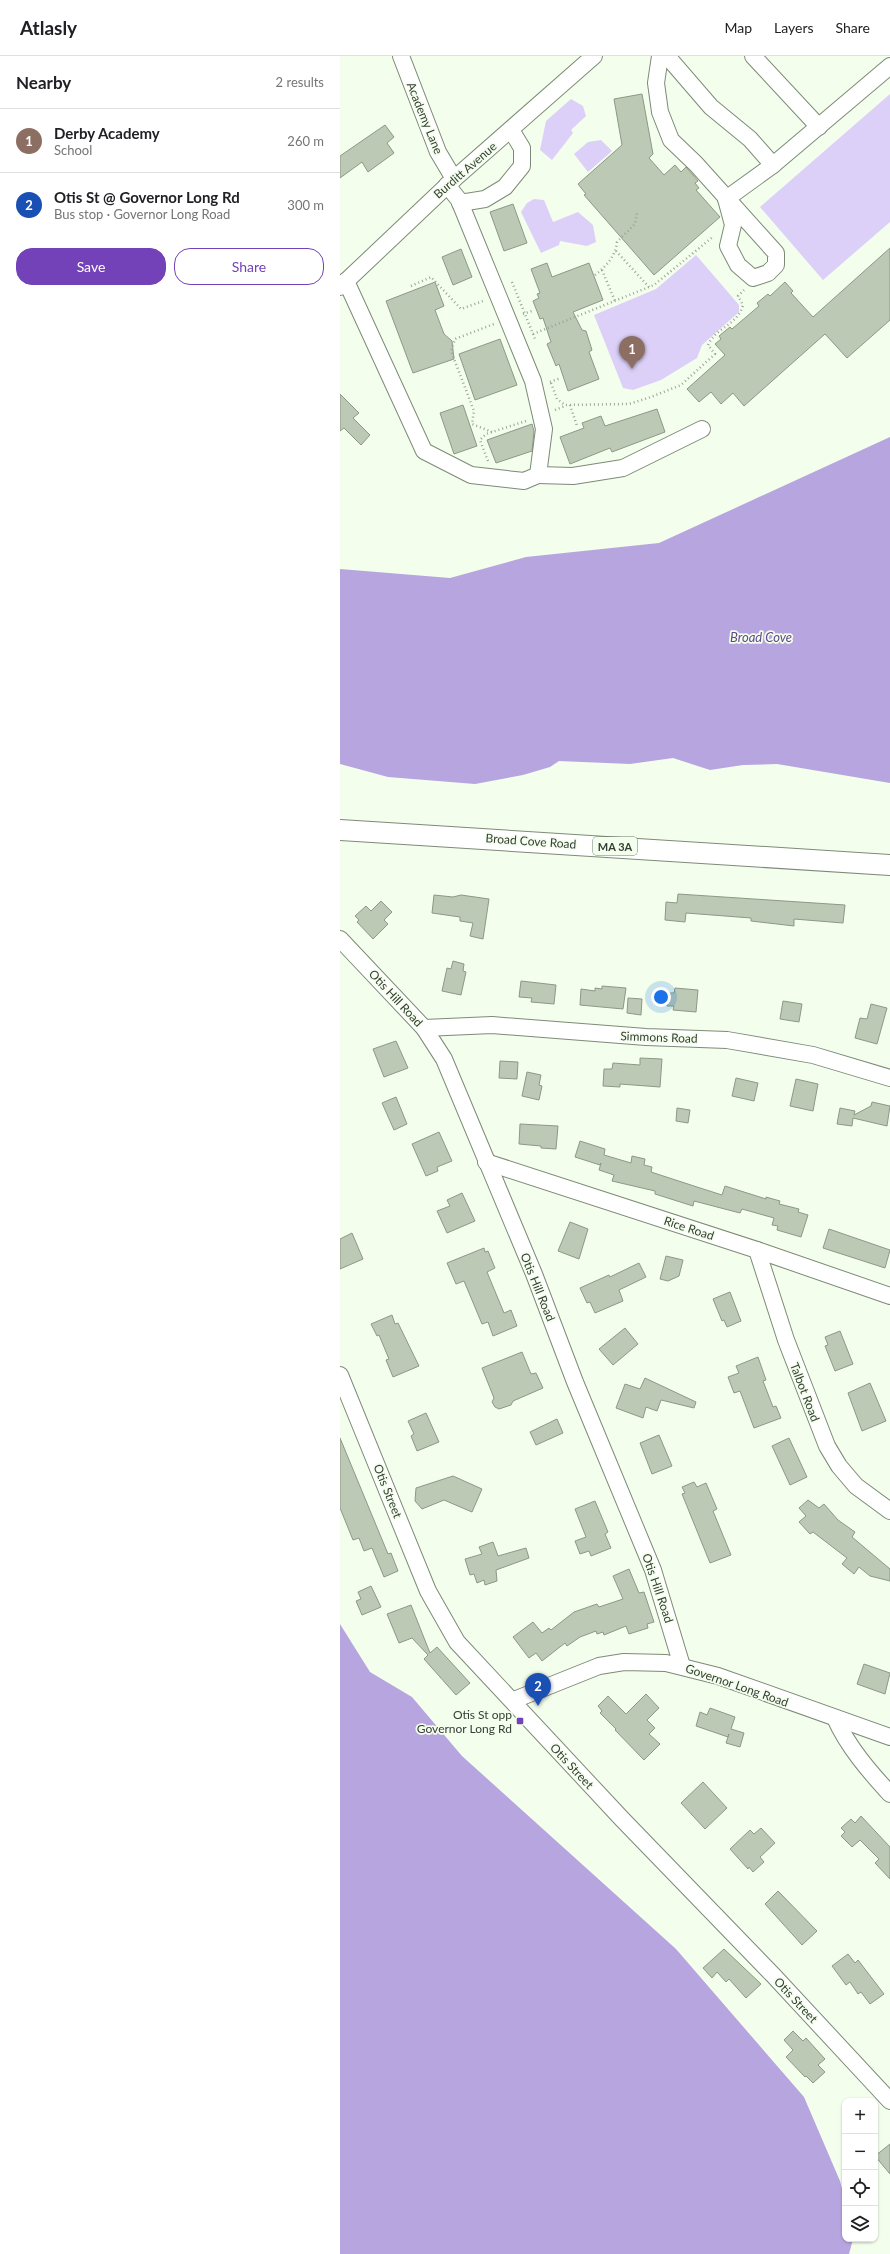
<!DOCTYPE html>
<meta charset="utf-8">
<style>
body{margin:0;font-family:Lato,sans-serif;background:#f6f6f6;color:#202124}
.controls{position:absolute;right:12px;bottom:12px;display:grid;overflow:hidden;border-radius:8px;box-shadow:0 1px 3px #0004}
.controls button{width:36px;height:36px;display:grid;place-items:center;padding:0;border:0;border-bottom:1px solid #e0e0e0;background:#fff;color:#202124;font:20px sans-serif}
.you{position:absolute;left:321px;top:941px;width:14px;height:14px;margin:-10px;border:3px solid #fff;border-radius:50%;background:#1a73e8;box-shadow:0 0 0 6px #1a73e833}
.badge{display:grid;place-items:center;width:26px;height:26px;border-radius:50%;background:#7341b8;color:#fff;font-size:13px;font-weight:700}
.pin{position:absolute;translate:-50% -33px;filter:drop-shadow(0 1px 2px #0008)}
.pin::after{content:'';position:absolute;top:21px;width:14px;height:12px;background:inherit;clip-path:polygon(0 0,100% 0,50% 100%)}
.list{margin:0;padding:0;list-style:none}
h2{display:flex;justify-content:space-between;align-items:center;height:52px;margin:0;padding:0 16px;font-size:17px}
h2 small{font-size:13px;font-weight:400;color:#757577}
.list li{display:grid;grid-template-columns:26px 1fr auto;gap:12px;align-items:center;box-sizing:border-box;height:64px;padding:0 16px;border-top:1px solid #e0e0e0}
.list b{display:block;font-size:15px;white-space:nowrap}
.list p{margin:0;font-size:13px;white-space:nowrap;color:#757577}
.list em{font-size:13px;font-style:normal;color:#757577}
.actions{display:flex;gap:8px;padding:12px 16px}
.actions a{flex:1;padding:9px 0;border:1px solid #7341b8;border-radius:16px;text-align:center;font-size:14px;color:#7341b8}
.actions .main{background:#7341b8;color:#fff}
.icon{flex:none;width:22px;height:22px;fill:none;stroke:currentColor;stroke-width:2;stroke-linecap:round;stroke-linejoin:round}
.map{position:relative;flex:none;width:550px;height:2198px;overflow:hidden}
header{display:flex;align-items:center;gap:24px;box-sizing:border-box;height:56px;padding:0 20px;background:#fff;border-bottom:1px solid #e0e0e0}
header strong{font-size:19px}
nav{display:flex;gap:22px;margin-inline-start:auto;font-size:14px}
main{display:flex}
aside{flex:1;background:#fff}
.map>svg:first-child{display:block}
</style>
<header>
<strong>Atlasly</strong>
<nav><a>Map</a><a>Layers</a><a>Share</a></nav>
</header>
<main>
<aside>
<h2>Nearby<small>2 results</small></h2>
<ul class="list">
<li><span class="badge" style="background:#8d6e63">1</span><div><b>Derby Academy</b><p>School</p></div><em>260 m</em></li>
<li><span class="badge" style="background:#1a4fb4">2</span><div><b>Otis St @ Governor Long Rd</b><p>Bus stop · Governor Long Road</p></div><em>300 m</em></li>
</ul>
<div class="actions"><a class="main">Save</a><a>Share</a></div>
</aside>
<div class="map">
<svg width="550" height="2198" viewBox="0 0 550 2198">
<rect width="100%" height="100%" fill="#f3feed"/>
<g fill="#dcd0f8">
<polygon points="550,38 550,166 483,224 420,151"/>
<polygon points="231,43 243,50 246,60 231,74 233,77 212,104 200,94 206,65"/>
<polygon points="261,84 272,95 248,116 234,98 248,86"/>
<polygon points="194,143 204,144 213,166 238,156 253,169 256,186 247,190 220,185 219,189 201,197 181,156 187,147"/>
<polygon points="356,199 399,249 399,256 362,289 357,302 321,324 293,334 283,332 254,259 316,233"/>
</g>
<g fill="#b7a5e0">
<polygon points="550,381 550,727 437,708 403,709 370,714 333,702 290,708 219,705 210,711 183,719 135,728 48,721 0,708 0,513 110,522 186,501 319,487"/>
<polygon points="0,1568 30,1616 72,1641 122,1700 336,1893 464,2041 500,2125 505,2144 505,2183 513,2183 509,2198 0,2198"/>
</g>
<g fill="#bcc9b4" stroke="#8d9986">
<polygon points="302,38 313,98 309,102 324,119 335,109 341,116 346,111 358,125 355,127 359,132 356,134 380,161 314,219 244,139 246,138 238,128 282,89 274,43"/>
<polygon points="45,69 54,81 47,87 54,97 28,116 22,106 0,122 0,100"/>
<polygon points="173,148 187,187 164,195 150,156"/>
<polygon points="550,192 550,264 507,302 485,278 404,350 393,337 381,348 371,336 359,346 347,333 385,299 375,288 381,283 379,280 390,271 392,273 419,250 417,247 428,238 430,240 445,226 453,235 451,237 473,261"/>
<polygon points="121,193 132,221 113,229 102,201"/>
<polygon points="207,207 212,221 249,207 263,244 233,256 242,274 246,275 252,294 249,296 259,323 228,335 219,308 216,310 207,288 211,286 203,262 200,263 193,245 199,242 197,238 200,237 191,213"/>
<polygon points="95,226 104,250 95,254 104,278 112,285 114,303 73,317 46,245"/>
<polygon points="160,283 177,329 135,344 119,298"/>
<polygon points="0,338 19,357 13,362 30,379 21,389 4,372 0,375"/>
<polygon points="123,349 137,390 114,398 100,357"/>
<polygon points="317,353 325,376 272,396 270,392 230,408 220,381 244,372 242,367 261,360 265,370"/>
<polygon points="192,368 194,375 192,395 156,407 147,384"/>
<polygon points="338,838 505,849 503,867 454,863 454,870 411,865 411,862 346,857 345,866 325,864 326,846 337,847"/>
<polygon points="94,839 113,841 121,839 149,843 143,883 130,880 133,867 120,865 120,861 92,857"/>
<polygon points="41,845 52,856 44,864 48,868 33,883 17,866 19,864 15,860 26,850 31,855"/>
<polygon points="113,905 124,908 123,915 126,916 121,939 102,935 107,912 111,913"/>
<polygon points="181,925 216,929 214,948 191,946 192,942 179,941"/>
<polygon points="262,930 286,932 283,953 240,949 241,933 255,935 255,932 262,933"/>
<polygon points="335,932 358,934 356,956 333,954 334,950 327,950 328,937 334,937"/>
<polygon points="288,942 302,943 301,959 287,957"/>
<polygon points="443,945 462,948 459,966 440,963"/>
<polygon points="531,948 547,952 537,988 515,982 520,962 527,963"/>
<polygon points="56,985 68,1012 44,1021 33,993"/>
<polygon points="300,1002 322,1003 320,1031 280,1028 280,1031 263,1030 264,1013 272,1013 273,1007 300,1009"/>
<polygon points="160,1005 178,1006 177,1023 159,1022"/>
<polygon points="187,1016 201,1019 199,1029 202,1030 199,1044 182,1040"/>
<polygon points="396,1022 418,1027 414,1045 392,1040"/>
<polygon points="456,1023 478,1028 473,1055 450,1050"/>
<polygon points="56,1041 67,1068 54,1074 42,1047"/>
<polygon points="532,1046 550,1050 547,1070 513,1062 512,1070 497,1068 500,1052 515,1055 514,1059 531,1050"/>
<polygon points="337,1052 350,1054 348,1067 336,1065"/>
<polygon points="180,1068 218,1070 216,1093 201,1092 201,1090 179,1088"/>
<polygon points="99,1076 112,1105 97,1111 98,1115 86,1120 72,1088"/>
<polygon points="240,1085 265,1093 264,1099 291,1107 292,1100 305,1103 304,1109 312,1111 311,1116 357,1131 382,1139 385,1130 426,1143 426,1141 440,1145 439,1148 459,1153 458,1156 468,1159 461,1181 437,1174 438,1170 432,1169 434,1162 402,1153 400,1157 354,1145 353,1150 315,1138 315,1135 272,1125 274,1119 259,1114 261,1107 260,1109 235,1101"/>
<polygon points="122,1137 135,1165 107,1177 97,1155 110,1150 107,1144"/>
<polygon points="230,1166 248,1173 239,1203 218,1195"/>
<polygon points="489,1173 550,1194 545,1212 483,1192"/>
<polygon points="12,1177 23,1203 0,1213 0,1183"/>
<polygon points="144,1192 145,1196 148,1195 155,1212 147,1216 164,1257 171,1254 177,1270 153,1280 148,1266 142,1268 124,1225 116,1228 107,1207"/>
<polygon points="326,1200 343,1204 339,1220 328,1225 320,1223"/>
<polygon points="299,1207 306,1221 279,1234 283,1245 255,1257 250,1246 247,1247 240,1232 269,1219 270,1221"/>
<polygon points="390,1236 401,1265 387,1271 384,1264 382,1265 373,1243"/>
<polygon points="52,1259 55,1268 58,1267 79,1310 53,1321 46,1304 49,1303 39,1279 37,1280 31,1268"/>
<polygon points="285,1272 298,1288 273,1309 259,1293"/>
<polygon points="500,1275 513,1308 495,1315 485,1290 488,1289 485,1281"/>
<polygon points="182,1296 191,1318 196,1317 203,1332 173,1345 171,1349 159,1353 155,1351 152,1346 154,1342 142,1312"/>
<polygon points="418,1301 426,1324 423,1325 433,1351 436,1350 441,1362 414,1372 400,1335 394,1337 388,1321 399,1317 396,1310"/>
<polygon points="305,1322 356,1346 354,1352 321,1344 317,1355 306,1351 303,1362 276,1352 285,1328 300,1333"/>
<polygon points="530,1327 546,1365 522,1375 508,1337"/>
<polygon points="86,1357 99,1386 77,1395 71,1380 74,1378 68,1365"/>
<polygon points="217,1363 223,1377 196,1389 190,1376"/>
<polygon points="319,1379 332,1410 312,1418 300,1387"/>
<polygon points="0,1382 48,1498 51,1497 58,1515 44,1521 32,1492 24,1495 19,1482 13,1484 0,1452"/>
<polygon points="449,1382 467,1421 450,1429 432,1390"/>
<polygon points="113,1420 142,1433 132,1456 104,1444 82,1453 75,1445 76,1432"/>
<polygon points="354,1426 357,1431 366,1427 377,1453 373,1455 391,1499 370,1507 342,1438 345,1437 342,1431"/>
<polygon points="468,1444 479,1452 484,1448 498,1464 515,1476 512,1481 550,1513 550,1525 530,1520 519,1511 514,1518 502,1508 507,1502 473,1476 470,1478 459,1466 466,1460 459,1452"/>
<polygon points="255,1445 268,1476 265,1478 271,1492 251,1500 249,1495 240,1498 235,1485 246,1481 235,1453"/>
<polygon points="153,1486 158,1500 186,1492 189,1502 156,1514 157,1525 145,1529 144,1524 137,1527 134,1518 130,1519 125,1503 142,1498 139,1491"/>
<polygon points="289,1513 299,1537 304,1536 314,1566 307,1568 308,1572 289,1578 286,1570 264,1579 263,1576 257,1578 256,1575 240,1581 227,1590 225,1587 202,1605 196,1597 189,1602 173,1581 193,1566 202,1577 209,1572 211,1574 234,1556 257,1548 259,1551 283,1543 273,1520"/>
<polygon points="31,1530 41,1551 22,1559 16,1545 21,1543 18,1536"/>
<polygon points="71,1549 90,1597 97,1591 130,1627 116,1639 84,1603 88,1599 72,1582 59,1587 47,1558"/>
<polygon points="524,1608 550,1617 545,1638 517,1628"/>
<polygon points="306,1638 319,1652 307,1664 315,1672 309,1678 320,1688 304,1704 275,1674 276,1673 260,1657 262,1655 258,1650 268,1640 286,1658"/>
<polygon points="370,1652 395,1661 391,1673 404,1677 400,1691 386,1687 389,1678 388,1681 356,1670 360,1656 367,1659"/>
<polygon points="363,1726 387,1752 365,1773 341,1747"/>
<polygon points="521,1760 550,1791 550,1823 535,1807 539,1803 520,1784 512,1791 501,1780 505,1776 501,1772 511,1763 515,1767"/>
<polygon points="421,1772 435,1787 420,1801 424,1806 413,1816 409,1811 408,1813 390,1793 410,1774 414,1778"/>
<polygon points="438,1835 477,1875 462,1889 425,1848"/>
<polygon points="384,1893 421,1928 406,1942 389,1923 386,1926 377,1916 372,1922 363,1912"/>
<polygon points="508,1898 515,1907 518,1904 544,1938 530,1948 521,1936 518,1938 510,1926 506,1929 492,1910"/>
<polygon points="453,1975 463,1985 466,1982 485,2003 478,2009 485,2016 473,2027 466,2020 465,2021 446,2001 453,1994 444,1984"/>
<polygon points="550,2088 550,2118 535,2100"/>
</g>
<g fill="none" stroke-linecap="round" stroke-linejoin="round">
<g stroke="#7e8a77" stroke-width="18">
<g id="minor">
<polyline points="61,0 98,96 114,123"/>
<polyline points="320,0 316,27 320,56 331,84 356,108 436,197 436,209 428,217 413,222 398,209 388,190 393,169 386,143"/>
<polyline points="327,0 371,51 410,83 433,109"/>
<polyline points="413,0 479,71"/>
<polyline points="386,143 433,109 550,10"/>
<polyline points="120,147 145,143 165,131 182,110 182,92 171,74"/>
<polyline points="6,225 84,395 131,419 184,425 198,419 204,373 193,325 119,144 107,129"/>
<polyline points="0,231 114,123 254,0"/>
<polyline points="198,419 233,420 283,412 362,373"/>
<polyline points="0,883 84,972 104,1003 194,1218 235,1326 313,1514 342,1610"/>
<polyline points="84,972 152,969 306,981 387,984 473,999 550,1022"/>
<polyline points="146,1106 423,1196 550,1240"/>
<polyline points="417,1194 446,1284 487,1390 499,1410 516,1430 550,1455"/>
<polyline points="0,1319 88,1535 117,1586 282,1763 433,1919 550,2045"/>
<polyline points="174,1644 259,1610 284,1606 326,1607 378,1620 550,1681"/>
<path d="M495,1662c13,29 34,53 55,76"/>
</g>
</g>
<g stroke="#7e8a77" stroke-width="22">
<polyline id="major" points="0,774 550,809"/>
</g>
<g stroke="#9ca598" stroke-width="2.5" stroke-dasharray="1 3" stroke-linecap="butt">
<polyline points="276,195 309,231"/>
<polyline points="262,214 275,245"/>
<path d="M255,219c11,-8 21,-20 22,-33l18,-18 2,-11"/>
<polyline points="172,226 195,283"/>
<polyline points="71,230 91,221 121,253 143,245"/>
<polyline points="183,258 192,255"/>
<polyline points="193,278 314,229 374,180"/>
<polyline points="210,326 221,322"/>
<path d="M211,327l6,16 8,6 64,-1 22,-7 30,-12 34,-31 -7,-9c8,-18 29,-19 35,-40l-5,-9 6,-6"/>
<polyline points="230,349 237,370"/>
<polyline points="215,354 225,350"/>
<polyline points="152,376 132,368 134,355 111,295 115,283 154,268"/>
<polyline points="148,405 140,384 146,378 186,365"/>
</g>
<use href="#minor" stroke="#fff" stroke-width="16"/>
<use href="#major" stroke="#fff" stroke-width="20"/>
</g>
<rect fill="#7341b8" stroke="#f3feed" stroke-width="1.5" x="176" y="1661" width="8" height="8" rx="2"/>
<g text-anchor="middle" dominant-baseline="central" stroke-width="3.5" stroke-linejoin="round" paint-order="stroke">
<rect fill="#f3feed" stroke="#6f776c" stroke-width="1" x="253" y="781" width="44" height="18" rx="3"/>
<g font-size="11" font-weight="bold" fill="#373d35">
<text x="275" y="790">MA 3A</text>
</g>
<g font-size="12" fill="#373d35" stroke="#f3feed">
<text transform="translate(85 62) rotate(68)">Academy Lane</text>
<text transform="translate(125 114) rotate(-41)">Burditt Avenue</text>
<text transform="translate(191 785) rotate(4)">Broad Cove Road</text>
<text transform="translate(56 942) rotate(47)">Otis Hill Road</text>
<text transform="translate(319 981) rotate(2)">Simmons Road</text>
<text transform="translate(349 1172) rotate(18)">Rice Road</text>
<text transform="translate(198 1231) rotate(68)">Otis Hill Road</text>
<text transform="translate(465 1336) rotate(69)">Talbot Road</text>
<text transform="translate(48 1435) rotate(68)">Otis Street</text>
<text transform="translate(318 1532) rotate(71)">Otis Hill Road</text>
<text transform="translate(397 1629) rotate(19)">Governor Long Road</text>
<text transform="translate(232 1710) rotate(47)">Otis Street</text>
<text transform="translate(456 1944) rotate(47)">Otis Street</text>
</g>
<g font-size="12" fill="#373d35" stroke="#f3feed" text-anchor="end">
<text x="172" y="1658">Otis St opp<tspan x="172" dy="14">Governor Long Rd</tspan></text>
</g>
<g font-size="13" font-style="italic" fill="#61478f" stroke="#f3feed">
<text x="421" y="581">Broad Cove</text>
</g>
</g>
</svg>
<div class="controls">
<button>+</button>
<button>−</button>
<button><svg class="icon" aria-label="locate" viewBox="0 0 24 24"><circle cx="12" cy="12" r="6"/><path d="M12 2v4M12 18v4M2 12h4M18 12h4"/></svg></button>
<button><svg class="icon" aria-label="layers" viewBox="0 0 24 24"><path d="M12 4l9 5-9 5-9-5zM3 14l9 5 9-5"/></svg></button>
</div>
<div class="you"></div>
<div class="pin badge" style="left:292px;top:313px;background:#8d6e63">1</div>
<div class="pin badge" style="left:198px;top:1650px;background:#1a4fb4">2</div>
</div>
</main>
